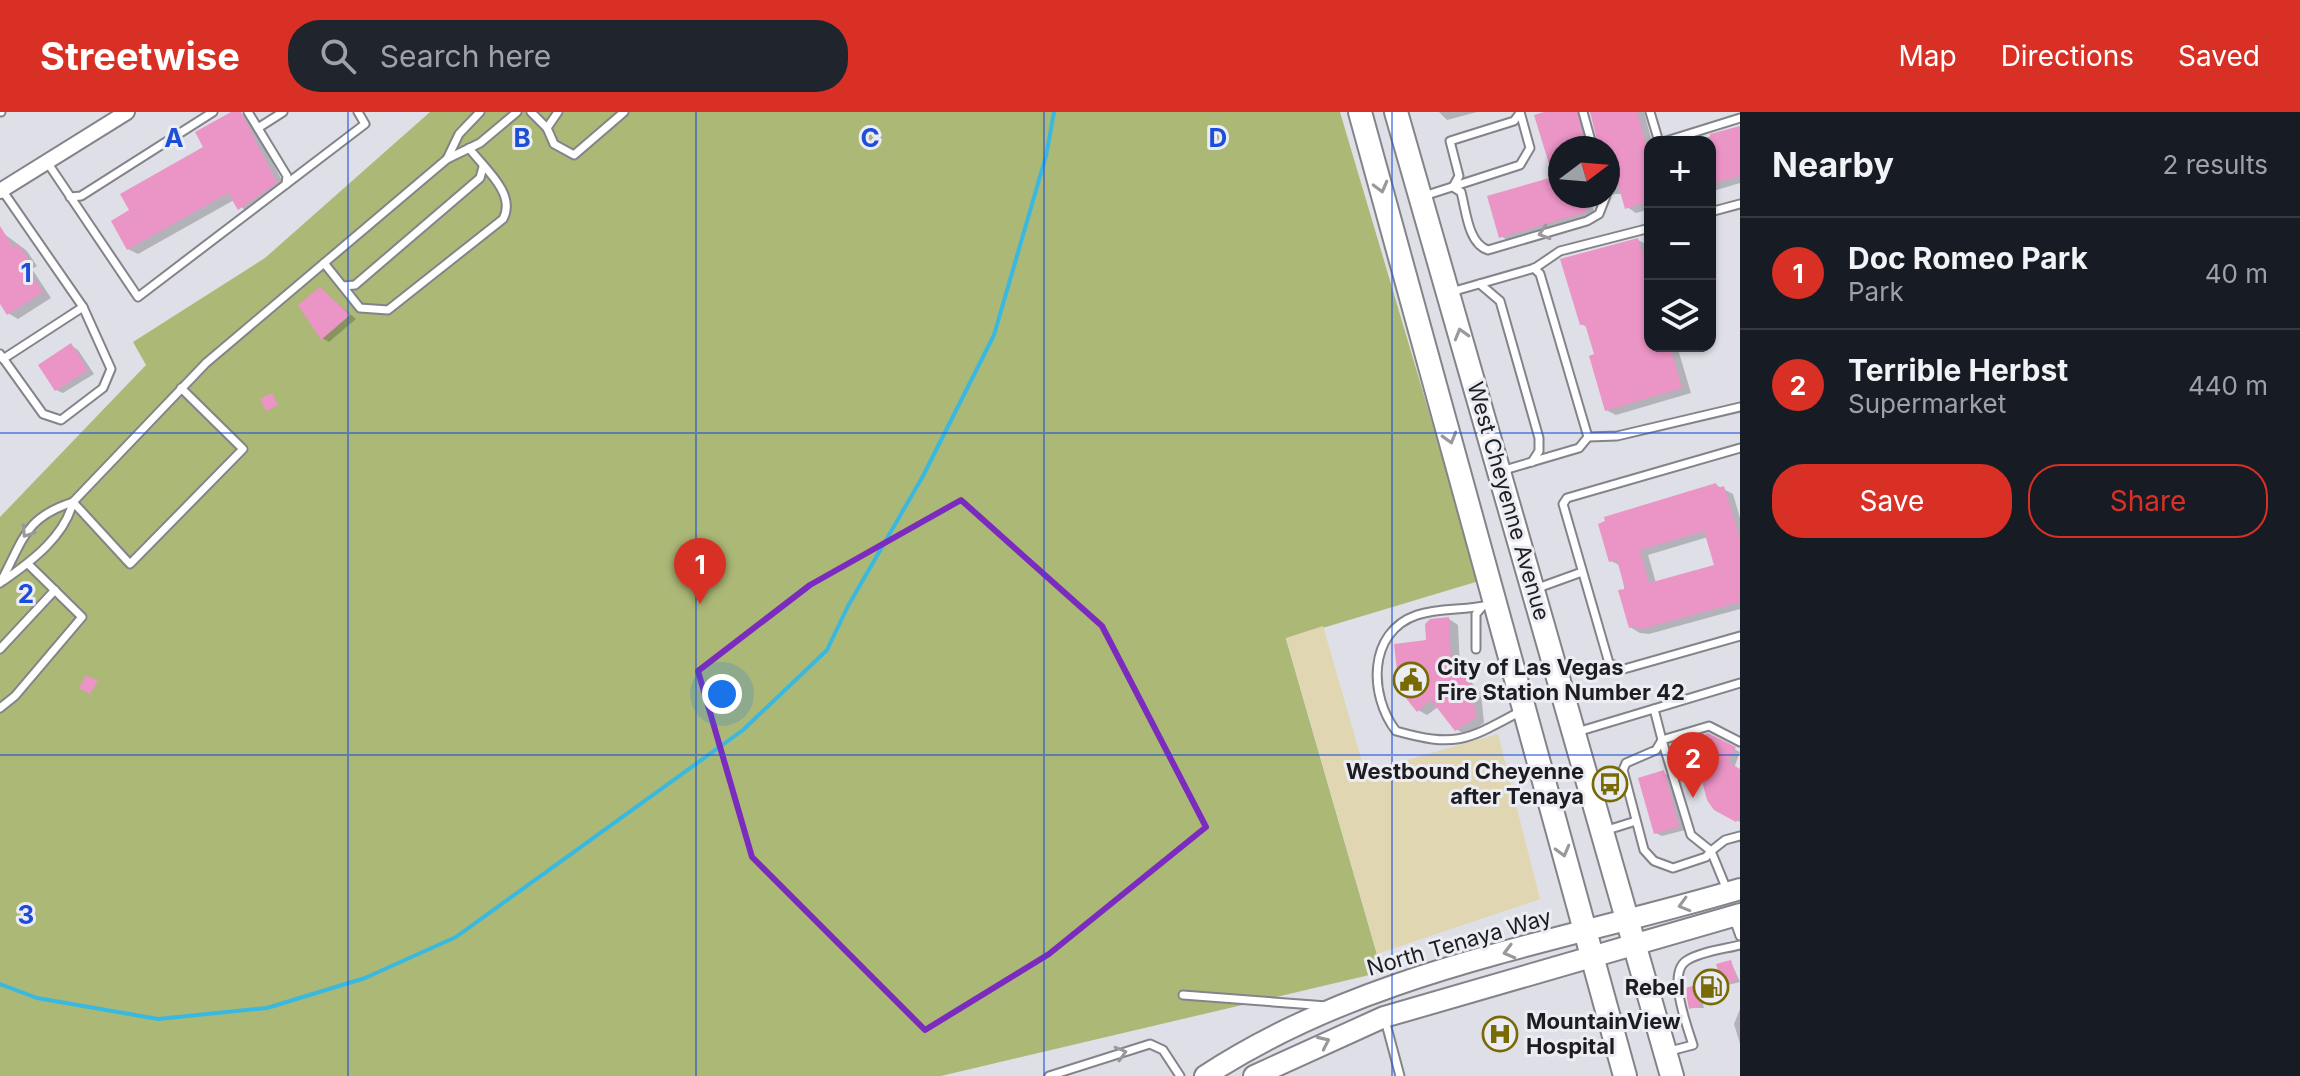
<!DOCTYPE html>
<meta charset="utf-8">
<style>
body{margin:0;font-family:Inter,sans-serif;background:#20242c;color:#f1f3f6}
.controls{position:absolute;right:24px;top:24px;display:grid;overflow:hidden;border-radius:16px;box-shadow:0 2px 6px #0004}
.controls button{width:72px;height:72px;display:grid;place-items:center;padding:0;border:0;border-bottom:2px solid #363941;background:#171b24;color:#f1f3f6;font:40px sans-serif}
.compass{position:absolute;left:1548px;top:24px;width:72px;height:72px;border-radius:50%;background:#171b24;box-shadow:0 2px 6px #0004;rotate:74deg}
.you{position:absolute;left:722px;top:582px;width:28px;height:28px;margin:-20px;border:6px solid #fff;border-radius:50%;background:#1a73e8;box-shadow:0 0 0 12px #1a73e833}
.badge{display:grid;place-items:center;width:52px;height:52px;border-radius:50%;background:#d93025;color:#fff;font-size:26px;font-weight:700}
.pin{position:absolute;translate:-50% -66px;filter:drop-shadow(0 2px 4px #0008)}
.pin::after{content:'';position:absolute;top:42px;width:28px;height:24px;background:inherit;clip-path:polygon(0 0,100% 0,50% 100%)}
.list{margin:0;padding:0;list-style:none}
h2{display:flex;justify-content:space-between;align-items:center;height:104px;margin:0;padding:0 32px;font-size:34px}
h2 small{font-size:26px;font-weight:400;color:#9ea1a6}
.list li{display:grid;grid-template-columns:52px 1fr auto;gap:24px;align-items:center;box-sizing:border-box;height:112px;padding:0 32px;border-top:2px solid #363941}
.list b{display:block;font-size:30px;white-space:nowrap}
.list p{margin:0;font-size:26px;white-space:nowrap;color:#9ea1a6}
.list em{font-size:26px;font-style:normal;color:#9ea1a6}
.actions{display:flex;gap:16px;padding:24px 32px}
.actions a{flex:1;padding:18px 0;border:2px solid #d93025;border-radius:32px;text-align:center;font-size:28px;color:#d93025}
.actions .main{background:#d93025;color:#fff}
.icon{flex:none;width:44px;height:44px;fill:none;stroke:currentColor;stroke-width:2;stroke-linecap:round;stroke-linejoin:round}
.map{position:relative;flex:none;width:1740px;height:964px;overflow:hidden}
header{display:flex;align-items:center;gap:48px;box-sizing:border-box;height:112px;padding:0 40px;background:#d93025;color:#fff}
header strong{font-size:38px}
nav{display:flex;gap:44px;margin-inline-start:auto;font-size:28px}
.search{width:560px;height:72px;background:#20242c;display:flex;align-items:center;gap:20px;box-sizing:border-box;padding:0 28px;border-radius:32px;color:#9ea1a6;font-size:30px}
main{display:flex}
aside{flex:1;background:#171b24}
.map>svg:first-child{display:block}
</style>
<header>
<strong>Streetwise</strong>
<div class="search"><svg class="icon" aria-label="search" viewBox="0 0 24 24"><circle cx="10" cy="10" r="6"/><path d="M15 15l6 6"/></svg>Search here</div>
<nav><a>Map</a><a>Directions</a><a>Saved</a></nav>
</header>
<main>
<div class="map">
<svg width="1740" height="964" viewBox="0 0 1740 964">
<rect width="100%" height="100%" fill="#dfdfe7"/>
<polygon fill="#acb876" points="430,0 1340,0 1479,469 1286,527 1382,860 941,964 0,964 0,405 146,253 133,230 265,146"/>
<polygon fill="#e0d6b1" points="1323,514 1365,660 1498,622 1540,787 1377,842 1286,526"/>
<g fill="#0003" fill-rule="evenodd">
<polygon points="235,0 248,4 286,76 249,102 234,88 138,142 128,137 132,99 206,35"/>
<polygon points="1439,0 1477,0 1447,8"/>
<polygon points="1551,0 1589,0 1585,7 1593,36 1560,36 1560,84 1608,84 1608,36 1601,36 1591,0 1644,0 1652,30 1650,97 1636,101 1627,95 1622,82 1615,82 1592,93 1596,105 1510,130 1501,124 1555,66"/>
<polygon points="1740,16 1740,71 1710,80 1710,30 1690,30"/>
<polygon points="3,121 27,139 37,154 32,157 51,186 18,207 8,201 0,187"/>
<polygon points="1638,128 1648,133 1650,142 1650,234 1677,234 1691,281 1616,303 1606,298 1589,216 1581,212"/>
<polygon points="320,177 356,207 329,230 322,226"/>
<polygon points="72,234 78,238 94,262 63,281 56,278"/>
<path d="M1716,373l17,9 7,24v91l-91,25 -9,-1 -10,-6 -9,-61 -10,-5zM1708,425l8,30 -60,16 -8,-28z"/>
<polygon points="1449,507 1458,513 1460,556 1481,582 1484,611 1466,623 1456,617 1438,595 1427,603 1418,598 1408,569 1429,529"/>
<polygon points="1708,623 1740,640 1734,656 1740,659 1740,710 1715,696 1716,641"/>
<polygon points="1663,661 1670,664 1685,718 1662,724 1656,721"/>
<polygon points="1731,850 1740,870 1720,875 1722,882 1702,888 1704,896 1691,896 1703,874"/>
<polygon points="1740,897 1740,932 1734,912"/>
</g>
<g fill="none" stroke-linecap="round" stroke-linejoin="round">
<polyline stroke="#39b8e0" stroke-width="4" points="0,872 37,886 158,907 267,896 365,866 456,825 743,618 827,538 848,494 923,364 994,223 1046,44 1054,0"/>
</g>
<g fill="#eb94c6" fill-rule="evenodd">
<polygon points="231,0 241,0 277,71 238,98 228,81 127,138 111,109 129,98 120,82 203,35 195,20"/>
<polygon points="1544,0 1577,0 1586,36 1560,36 1560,84 1583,84 1587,100 1499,126 1487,84 1553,65 1534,3"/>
<polygon points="1590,0 1637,0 1650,46 1650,89 1625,97 1608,36 1599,36"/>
<polygon points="1740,14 1740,64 1710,72 1710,22"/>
<polygon points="0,114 13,135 18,132 29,148 24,151 43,180 7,203 0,192"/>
<polygon points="1638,126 1650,166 1650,234 1670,234 1682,276 1605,299 1589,244 1594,242 1585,212 1580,213 1560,147"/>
<polygon points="320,175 350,203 321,228 298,193"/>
<polygon points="71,231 88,258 55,279 38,253"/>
<polygon points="272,281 278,293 266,299 260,287"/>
<path d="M1716,371l2,5 6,-2 16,53v63l-102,28 -1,-4 -8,2 -11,-38 7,-1 -8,-29 -8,2 -11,-38 7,-3 -1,-4zM1704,419l10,34 -65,18 -9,-33z"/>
<polygon points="1449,505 1451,549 1472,575 1476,606 1455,619 1431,588 1417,600 1401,580 1400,572 1405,569 1397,559 1394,532 1426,528 1425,512 1430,507"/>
<polygon points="86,563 98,569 90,582 79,576"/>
<polygon points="1708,621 1736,635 1728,650 1740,657 1740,704 1736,710 1714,698 1707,688 1701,665 1714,641 1697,632 1703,623"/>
<polygon points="1664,658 1679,715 1654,722 1638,666"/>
<polygon points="1731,848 1737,868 1717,873 1719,880 1699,887 1701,894 1689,897 1685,876 1700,872 1698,865 1718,859 1716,852"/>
</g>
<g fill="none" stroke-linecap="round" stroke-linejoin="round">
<g stroke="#83838a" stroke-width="11">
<g id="lane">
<polyline points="0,0 1,0"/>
<polyline points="248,0 287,64 286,72"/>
<polyline points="531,0 547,16"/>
<polyline points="558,0 547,16 554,32 574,43 624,0"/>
<polyline points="1583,0 1593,36"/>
<polyline points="1650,0 1659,30"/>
<path d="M1520,1l-6,8 -64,20 9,35 -6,11 8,5c5,18 7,52 27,58l99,-29 12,-7 7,-18"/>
<polyline points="258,16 283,0"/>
<polyline points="1663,30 1740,6"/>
<polyline points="447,47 459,22 480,0"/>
<polyline points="47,50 138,185 365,12 358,0"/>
<polyline points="1424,84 1520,53 1530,36 1520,0"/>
<polyline points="70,85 81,84 213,0"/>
<polyline points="1710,100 1740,92"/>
<path d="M324,151l36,45 28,2 115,-91c14,-25 -19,-51 -34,-71"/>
<polyline points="1480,172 1500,189 1539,326 1539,339 1532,350"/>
<polyline points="343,174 355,173 480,66 483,55"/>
<polyline points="1451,180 1535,156 1560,139 1650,116"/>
<polyline points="0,242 43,302 61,308 103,276 111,257 83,195 2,78"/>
<polyline points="3,247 83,195"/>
<polyline points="1588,325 1617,324 1740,295"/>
<polyline points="1740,336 1567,386 1563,392 1609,551 1624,557 1740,524"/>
<polyline points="1501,359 1579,336 1588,325 1540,162 1534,156"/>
<polyline points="73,390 130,452 243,337 181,276"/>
<path d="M3,469c29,-20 62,-45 70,-79"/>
<path d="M0,471c23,-41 23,-65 73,-81l133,-139 241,-204 33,-16 37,-31"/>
<polyline points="1535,477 1582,460"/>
<path d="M1492,492c-24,7 -51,3 -75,11 -50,17 -48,81 -21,116 61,17 71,9 125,-20"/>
<polyline points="0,537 55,478"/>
<polyline points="1476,537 1476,502 1482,495"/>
<polyline points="0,596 15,584 82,505 28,452"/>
<polyline points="1654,597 1662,628 1709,614 1740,630"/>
<polyline points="1577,620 1740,571"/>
<polygon points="1662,628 1691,723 1711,739 1706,745 1673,756 1654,749 1644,738 1623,658 1626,651 1656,638"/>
<polyline points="1604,719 1636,709"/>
<polyline points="1727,778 1711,739 1725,728 1740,724"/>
<polyline points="1734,807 1740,824"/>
<polyline points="1183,883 1327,894"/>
<polyline points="1385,908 1400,964"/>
<path d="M1666,940l27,-7c-6,-19 -26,-71 -7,-84 13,-9 38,-12 54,-16"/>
<polyline points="1049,964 1150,932 1163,938 1180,964"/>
</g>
</g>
<g stroke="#83838a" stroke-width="18">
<polyline id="street" points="0,79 127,0"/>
</g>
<g stroke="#83838a" stroke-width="24">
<g id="secondary">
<path d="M1205,964c161,-106 353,-133 535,-187"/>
<polyline points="1254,964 1384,905 1740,802"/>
</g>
</g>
<g stroke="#83838a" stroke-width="26">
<g id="primary">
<polyline points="1360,0 1625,964"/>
<polyline points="1396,0 1672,964"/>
</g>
</g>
<use href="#lane" stroke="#fff" stroke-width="7"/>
<use href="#street" stroke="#fff" stroke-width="14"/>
<use href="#secondary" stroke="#fff" stroke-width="20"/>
<use href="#primary" stroke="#fff" stroke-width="22"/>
</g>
<defs><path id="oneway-chevron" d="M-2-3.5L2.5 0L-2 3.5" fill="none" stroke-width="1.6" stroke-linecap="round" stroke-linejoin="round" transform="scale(2)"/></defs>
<g stroke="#99999b">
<use href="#oneway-chevron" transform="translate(1381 75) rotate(75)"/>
<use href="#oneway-chevron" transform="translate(1544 121) rotate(163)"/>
<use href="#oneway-chevron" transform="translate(1461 222) rotate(-106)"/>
<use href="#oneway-chevron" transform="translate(1450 326) rotate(74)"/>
<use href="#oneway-chevron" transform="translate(27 420) rotate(123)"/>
<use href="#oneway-chevron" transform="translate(1563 739) rotate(75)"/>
<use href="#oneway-chevron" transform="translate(1684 793) rotate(164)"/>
<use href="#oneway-chevron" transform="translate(1509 840) rotate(165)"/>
<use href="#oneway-chevron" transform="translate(1324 930) rotate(-25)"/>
<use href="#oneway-chevron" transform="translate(1121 941) rotate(-16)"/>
</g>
<path fill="none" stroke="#7b2cbf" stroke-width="6" stroke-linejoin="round" d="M961,388l141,126 104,201 -157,127 -124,76 -173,-173 -54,-186 112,-86z"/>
<path fill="none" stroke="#1d4ed8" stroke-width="2" stroke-opacity="0.55" d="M348,0v964M696,0v964M1044,0v964M1392,0v964M0,321h1740M0,643h1740"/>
<defs>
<g id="civic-ring" transform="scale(1.8)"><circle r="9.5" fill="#ececf4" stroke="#786b05" stroke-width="1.5"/><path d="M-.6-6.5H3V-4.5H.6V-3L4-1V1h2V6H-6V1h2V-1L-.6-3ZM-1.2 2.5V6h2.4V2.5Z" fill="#786b05"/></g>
<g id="bus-ring" transform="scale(1.8)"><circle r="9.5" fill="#ececf4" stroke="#786b05" stroke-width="1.5"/><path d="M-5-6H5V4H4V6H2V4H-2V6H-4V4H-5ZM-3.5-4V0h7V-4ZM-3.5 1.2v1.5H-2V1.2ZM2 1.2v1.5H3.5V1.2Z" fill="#786b05"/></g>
<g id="fuel-ring" transform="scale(1.8)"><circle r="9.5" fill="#ececf4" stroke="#786b05" stroke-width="1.5"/><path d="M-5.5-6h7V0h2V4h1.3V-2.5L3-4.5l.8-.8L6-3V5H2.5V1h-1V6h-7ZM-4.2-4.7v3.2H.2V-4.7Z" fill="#786b05"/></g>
<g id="hospital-ring" transform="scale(1.8)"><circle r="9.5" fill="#ececf4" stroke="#786b05" stroke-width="1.5"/><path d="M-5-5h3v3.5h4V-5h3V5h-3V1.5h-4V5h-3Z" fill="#786b05"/></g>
</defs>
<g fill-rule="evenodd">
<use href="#civic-ring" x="1411" y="568"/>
<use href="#bus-ring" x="1610" y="672"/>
<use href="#fuel-ring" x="1711" y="875"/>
<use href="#hospital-ring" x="1500" y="922"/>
</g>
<g text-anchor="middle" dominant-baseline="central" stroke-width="6" stroke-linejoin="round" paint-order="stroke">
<g font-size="22" fill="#1d1d20" stroke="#ececf4">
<text transform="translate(1509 389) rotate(74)">West Cheyenne Avenue</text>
<text transform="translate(1459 830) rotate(-16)">North Tenaya Way</text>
</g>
<g font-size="22" font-weight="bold" fill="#1d1d20" stroke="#ececf4" text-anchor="start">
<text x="1437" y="555">City of Las Vegas<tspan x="1437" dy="25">Fire Station Number 42</tspan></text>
<text x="1584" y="659" text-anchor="end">Westbound Cheyenne<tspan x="1584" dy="25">after Tenaya</tspan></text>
<text x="1685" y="875" text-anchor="end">Rebel</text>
<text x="1526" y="909">MountainView<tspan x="1526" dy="25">Hospital</tspan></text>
</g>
</g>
<g font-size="26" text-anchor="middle" font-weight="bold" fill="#1d4ed8" stroke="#ececf4" stroke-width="6" stroke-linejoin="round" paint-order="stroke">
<text x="174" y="35">A</text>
<text x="522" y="35">B</text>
<text x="870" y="35">C</text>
<text x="1218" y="35">D</text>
<text x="26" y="170">1</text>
<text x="26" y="491">2</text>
<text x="26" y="812">3</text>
</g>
</svg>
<div class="controls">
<button>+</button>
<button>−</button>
<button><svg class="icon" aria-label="layers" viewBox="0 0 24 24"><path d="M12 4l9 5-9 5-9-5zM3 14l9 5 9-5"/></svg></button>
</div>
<svg class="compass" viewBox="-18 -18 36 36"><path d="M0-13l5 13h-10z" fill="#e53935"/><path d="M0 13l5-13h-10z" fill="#9ea1a6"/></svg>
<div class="you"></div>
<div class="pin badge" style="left:700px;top:492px">1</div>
<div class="pin badge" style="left:1693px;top:686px">2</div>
</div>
<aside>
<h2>Nearby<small>2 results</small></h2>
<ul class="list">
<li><span class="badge">1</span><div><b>Doc Romeo Park</b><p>Park</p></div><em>40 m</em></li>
<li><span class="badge">2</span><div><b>Terrible Herbst</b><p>Supermarket</p></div><em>440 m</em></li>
</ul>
<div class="actions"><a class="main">Save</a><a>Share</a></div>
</aside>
</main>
